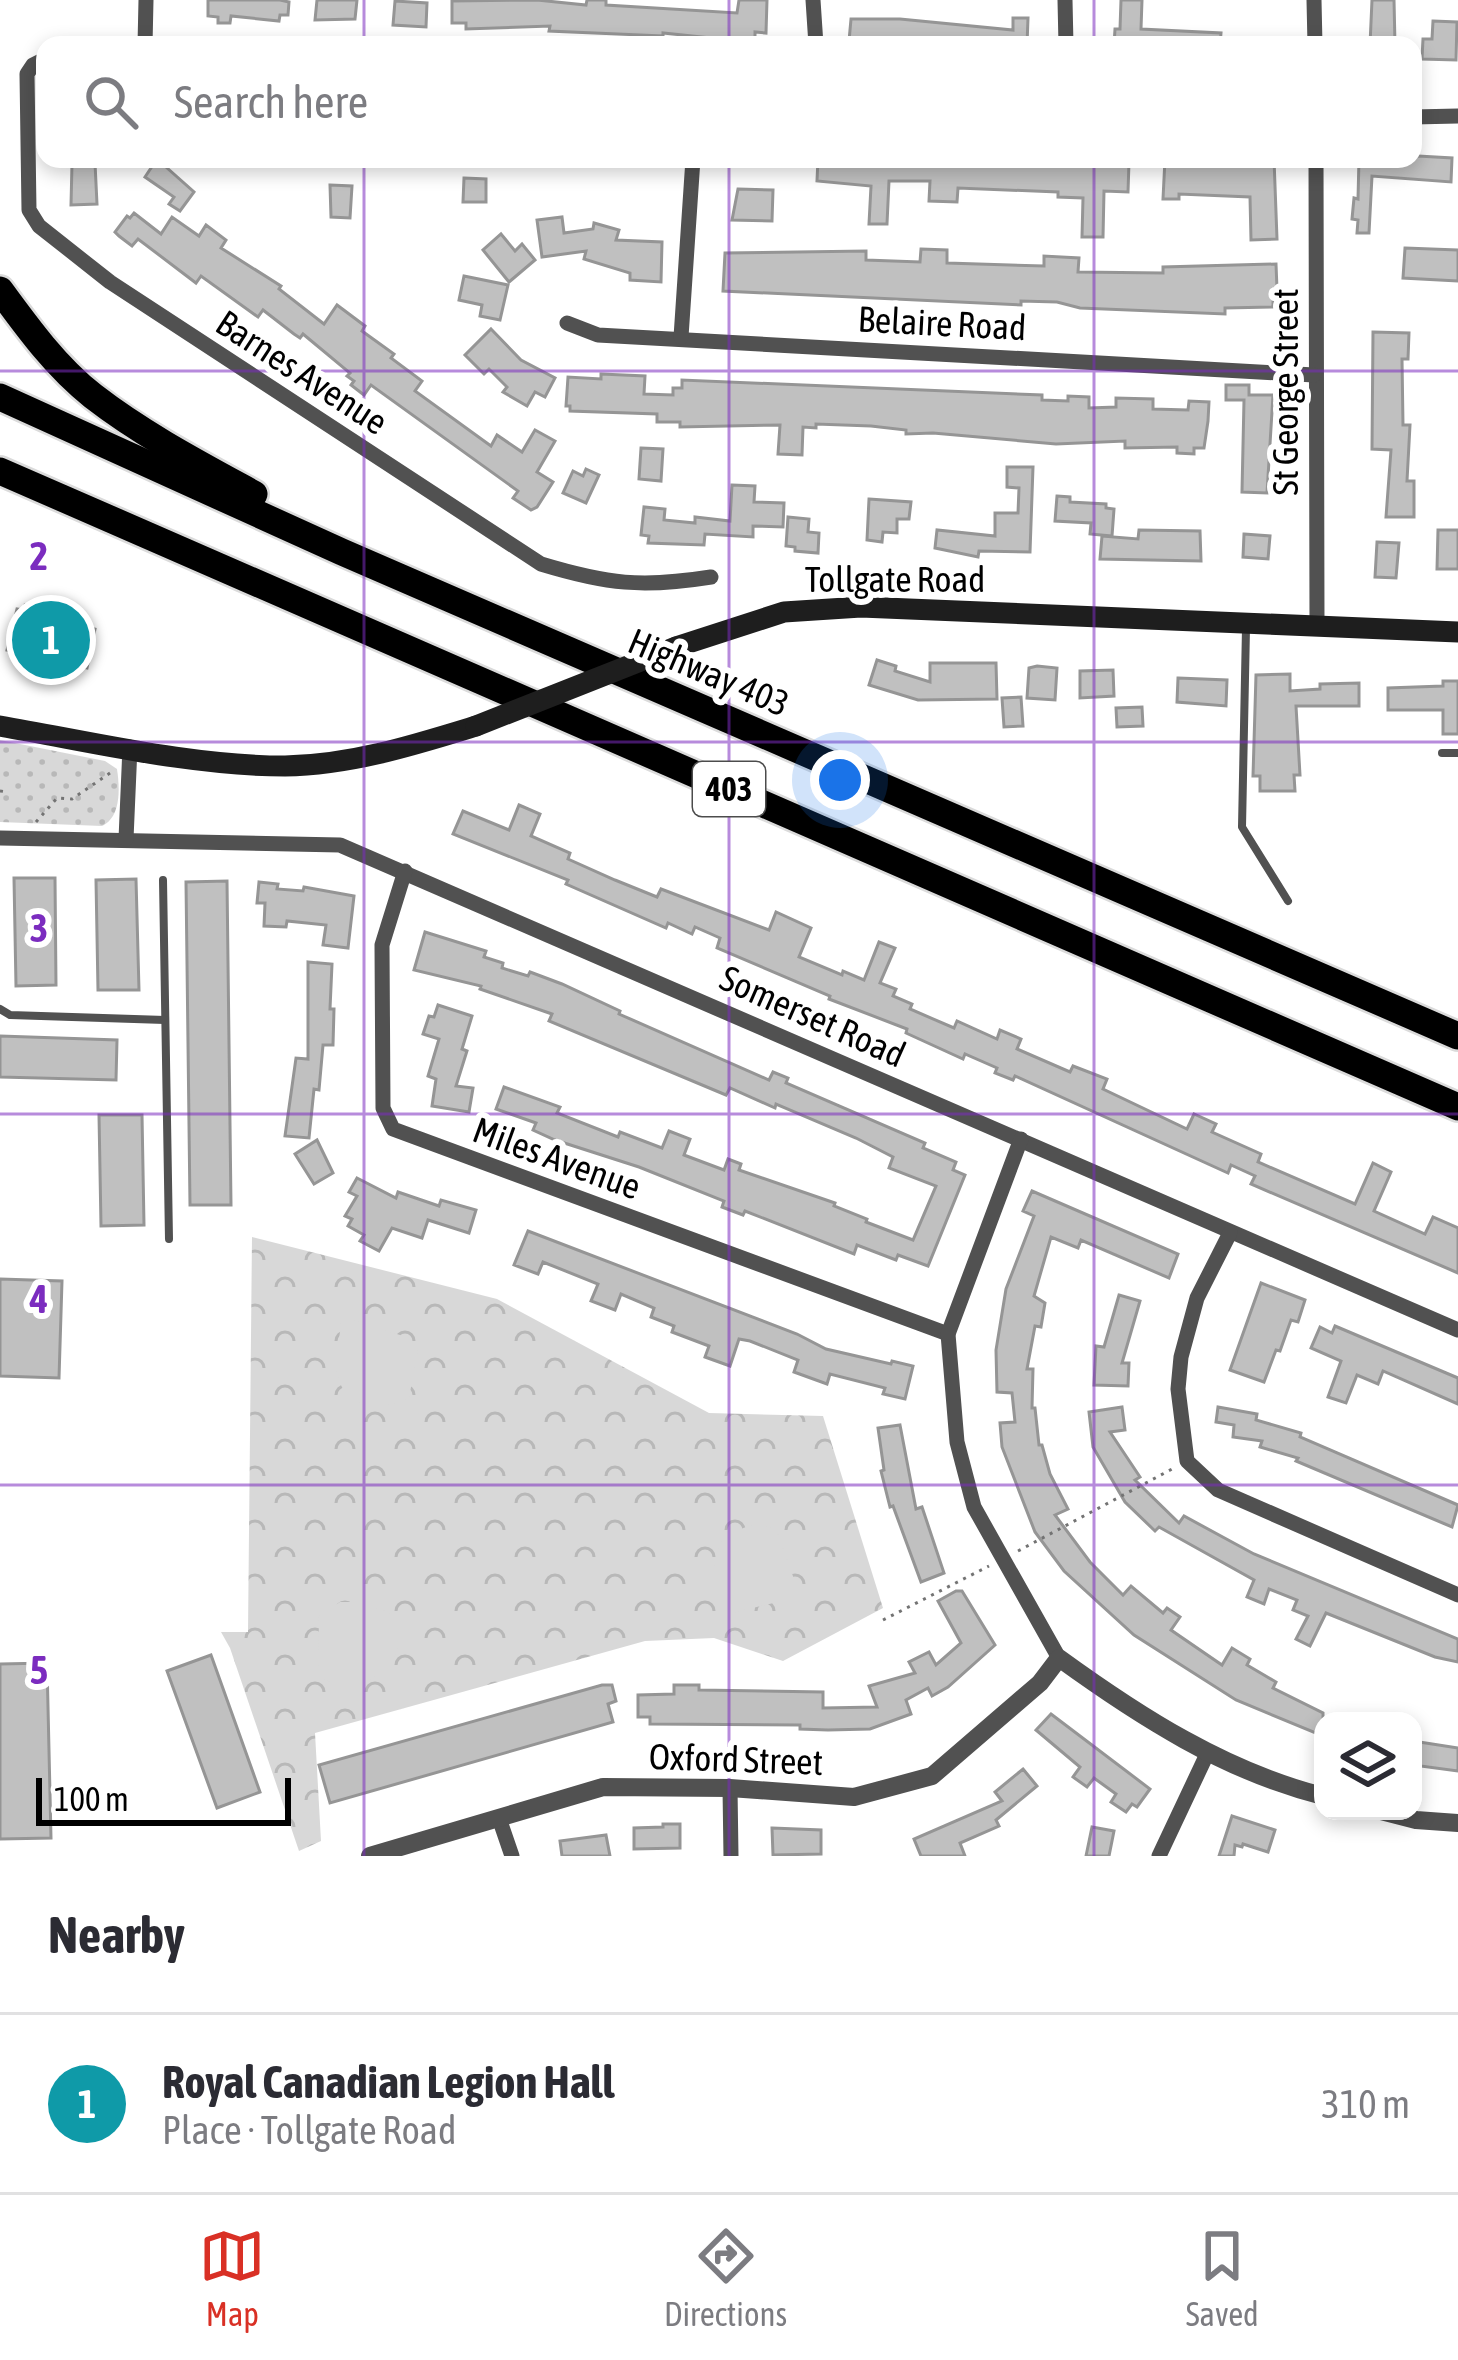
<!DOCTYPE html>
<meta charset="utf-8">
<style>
body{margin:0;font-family:"Asap Condensed",sans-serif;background:#f2f2f3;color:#2b2b33}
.controls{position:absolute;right:36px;bottom:36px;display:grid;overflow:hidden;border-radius:24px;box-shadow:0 6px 18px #0003}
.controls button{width:108px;height:108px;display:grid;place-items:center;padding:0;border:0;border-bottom:3px solid #e1e1e2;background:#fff;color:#2b2b33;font:60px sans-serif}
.scale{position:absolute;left:36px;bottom:30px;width:255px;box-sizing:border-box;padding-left:12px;border:6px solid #000;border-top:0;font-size:33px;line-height:42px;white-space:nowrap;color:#000;-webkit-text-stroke:9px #fff;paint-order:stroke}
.you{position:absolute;left:840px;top:780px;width:42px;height:42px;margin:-30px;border:9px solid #fff;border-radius:50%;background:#1a73e8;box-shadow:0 0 0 18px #1a73e833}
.badge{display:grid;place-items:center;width:78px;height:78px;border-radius:50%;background:#d93025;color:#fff;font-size:39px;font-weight:700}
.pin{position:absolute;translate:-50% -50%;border:6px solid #fff;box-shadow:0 3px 12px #0006}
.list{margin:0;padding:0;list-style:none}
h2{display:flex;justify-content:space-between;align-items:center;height:156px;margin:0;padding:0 48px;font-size:51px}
h2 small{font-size:39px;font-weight:400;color:#7c7c81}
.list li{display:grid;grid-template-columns:78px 1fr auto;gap:36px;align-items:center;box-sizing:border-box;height:180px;padding:0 48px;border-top:3px solid #e1e1e2}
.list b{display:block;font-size:45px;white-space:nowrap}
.list p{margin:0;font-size:39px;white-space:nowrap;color:#7c7c81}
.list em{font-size:39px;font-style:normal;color:#7c7c81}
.icon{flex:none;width:66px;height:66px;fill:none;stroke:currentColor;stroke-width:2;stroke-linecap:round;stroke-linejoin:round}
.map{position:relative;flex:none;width:1458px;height:1856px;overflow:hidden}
.search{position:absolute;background:#fff;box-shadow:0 6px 18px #0003;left:36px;right:36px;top:36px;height:132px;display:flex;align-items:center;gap:30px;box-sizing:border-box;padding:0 42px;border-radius:24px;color:#7c7c81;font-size:45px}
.sheet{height:336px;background:#fff}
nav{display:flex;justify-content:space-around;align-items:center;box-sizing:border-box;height:168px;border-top:3px solid #e1e1e2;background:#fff;font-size:33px;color:#7c7c81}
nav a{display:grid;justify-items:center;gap:6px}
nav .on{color:#d93025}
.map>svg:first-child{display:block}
</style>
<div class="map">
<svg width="1458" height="1856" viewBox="0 0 1458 1856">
<defs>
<pattern id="grass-dots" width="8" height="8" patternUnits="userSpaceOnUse" patternTransform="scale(3)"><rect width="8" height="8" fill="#d8d8d8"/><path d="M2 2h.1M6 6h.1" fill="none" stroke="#b8b8b8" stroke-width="1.8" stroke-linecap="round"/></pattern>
<pattern id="park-crowns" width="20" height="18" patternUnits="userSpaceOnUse" patternTransform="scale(3)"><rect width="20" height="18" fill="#d8d8d8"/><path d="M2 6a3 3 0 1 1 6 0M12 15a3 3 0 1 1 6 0" fill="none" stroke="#b8b8b8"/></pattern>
</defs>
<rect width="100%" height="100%" fill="#fff"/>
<path fill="url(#grass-dots)" d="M0,740l105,21 12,8c3,20 4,48 -15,57l-102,-4z"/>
<polygon fill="url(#park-crowns)" points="252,1237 497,1299 709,1413 823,1416 883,1608 783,1661 714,1638 645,1641 315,1733 321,1841 299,1851 230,1648 221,1632 248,1632"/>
<g fill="#d8d8d8">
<path d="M349,1319l51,16 18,14 -9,49c-27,14 -65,12 -72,-25 -3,-14 3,-35 4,-50z"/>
<path d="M754,1524l22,5 18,50 -8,21 -54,13c-20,-29 -23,-47 -7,-78z"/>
<path d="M340,1602h18l31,10c3,9 10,19 10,28 -2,37 -56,60 -81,34l1,-58z"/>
</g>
<g fill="#c0c0c0" stroke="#959595" stroke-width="3">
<polygon points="208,0 280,0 289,2 288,15 280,15 279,21 231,16 230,23 218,23 218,17 208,16"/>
<polygon points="317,0 357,0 355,19 315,20"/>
<polygon points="537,0 586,5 587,0 606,0 606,5 737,13 739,0 767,0 766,33 755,32 755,38 750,39 711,38 663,33 663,36 549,31 550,26 466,29 466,23 452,23 452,1"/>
<polygon points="1121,0 1142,0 1141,29 1221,33 1220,45 1114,45 1115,29 1120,29"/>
<polygon points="1372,0 1394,0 1395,45 1370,45"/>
<polygon points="395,1 427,3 426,27 393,25"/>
<polygon points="1013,18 1028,18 1027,45 849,41 851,19 900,19 1013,30"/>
<polygon points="1433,21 1457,22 1456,60 1422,59 1423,39 1432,39"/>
<polygon points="1418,156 1452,158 1451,182 1372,176 1369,233 1357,233 1358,220 1352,219 1354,198 1358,199 1359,159"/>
<polygon points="157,159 194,192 180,211 169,204 174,197 145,177"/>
<polygon points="818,159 1129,162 1128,192 1104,191 1103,237 1082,237 1083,198 1058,197 1058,192 958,188 957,202 929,201 930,181 889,181 887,224 869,224 871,186 817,181"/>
<polygon points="1165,159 1274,159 1277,239 1251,240 1250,197 1179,194 1179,199 1163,199"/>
<polygon points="95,163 97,204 71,205 72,164"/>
<polygon points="464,178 486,179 486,202 463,202"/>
<polygon points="330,185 352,186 350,218 331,217"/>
<polygon points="738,189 773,190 772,221 732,220"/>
<polygon points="134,213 161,234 172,217 199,236 206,225 226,240 221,248 281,286 279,289 324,324 337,305 365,326 362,331 394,354 391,358 422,381 415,391 491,446 497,435 522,452 535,430 555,441 537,472 553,482 537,507 531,510 513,498 518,491 371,385 364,395 351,385 354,381 347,376 350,373 303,334 300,338 294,334 263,310 258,317 201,276 196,283 138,239 132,246 119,236 115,232 127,216 130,218"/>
<polygon points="562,217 564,233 593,229 594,223 619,230 616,240 662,242 661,282 630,280 630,273 584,259 586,251 542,257 537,220"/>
<polygon points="501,234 515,251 522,244 535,260 509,282 483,250"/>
<polygon points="1405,248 1458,250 1458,281 1403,278"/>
<polygon points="921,249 947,250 947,263 1044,266 1044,256 1079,258 1078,272 1163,273 1163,267 1276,264 1277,289 1273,289 1273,307 1225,308 1225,314 1080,308 1057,302 1021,301 1021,305 723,291 725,253 866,251 866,260 920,262"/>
<polygon points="464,276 508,285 500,320 480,316 482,305 459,300"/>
<polygon points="491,329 521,360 555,378 545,397 535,392 527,406 503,392 507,387 489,369 484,374 465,355"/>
<polygon points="1373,332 1409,333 1408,359 1402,359 1403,425 1410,425 1407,481 1414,481 1414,517 1386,517 1391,450 1372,449"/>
<polygon points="601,374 645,376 644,394 673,395 673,388 682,388 682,380 1042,395 1042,400 1068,401 1068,396 1089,397 1089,408 1116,407 1116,398 1153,399 1153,409 1188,410 1189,401 1209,402 1208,421 1204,448 1194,448 1194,454 1177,453 1177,447 1125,448 1125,441 1056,444 933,433 906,434 906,430 871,426 816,424 816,428 803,427 802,455 778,454 780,425 680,427 680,422 657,422 657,414 570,411 570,406 566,406 568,377 601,379"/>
<polygon points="1226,385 1249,385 1249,395 1273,395 1267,493 1242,492 1244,400 1226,400"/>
<polygon points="641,448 663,449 661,481 639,479"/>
<polygon points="1007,467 1033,467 1030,552 979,551 978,557 935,548 937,530 995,536 995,513 1018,513 1019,488 1007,487"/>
<polygon points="586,469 599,475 586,503 563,493 573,471 583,476"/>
<polygon points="732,485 755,486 754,502 784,503 783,527 753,526 753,537 705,534 704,545 648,543 649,536 641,535 644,507 665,509 664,520 695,523 695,517 730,521"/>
<polygon points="1057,496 1070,497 1070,502 1106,504 1106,508 1114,509 1112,536 1090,534 1091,523 1055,521"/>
<polygon points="869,499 911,502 909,519 897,519 897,533 883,532 882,542 867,540"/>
<polygon points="788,517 809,519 808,532 819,533 818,553 795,551 795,547 786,546"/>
<polygon points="1139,530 1200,531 1201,561 1100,559 1102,536 1138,539"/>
<polygon points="1438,530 1458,530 1458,569 1437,569"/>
<polygon points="1244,534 1270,536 1268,559 1243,557"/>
<polygon points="1377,542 1399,543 1396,578 1375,577"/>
<polygon points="25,605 82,613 79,625 95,629 87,668 7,650 17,609 23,610"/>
<polygon points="877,660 896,666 895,671 930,682 930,663 996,663 997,699 918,700 869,685"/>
<polygon points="1037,666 1057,668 1055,700 1027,698 1029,668"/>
<polygon points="1113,670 1114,696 1080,698 1080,671"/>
<polygon points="1290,674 1290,691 1320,689 1320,684 1359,683 1359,706 1296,706 1300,775 1294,775 1295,791 1260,791 1260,776 1253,776 1256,675"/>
<polygon points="1178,678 1227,680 1226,706 1177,702"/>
<polygon points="1443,681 1458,681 1458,734 1443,734 1443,710 1388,710 1388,688 1443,686"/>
<polygon points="1021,697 1023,726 1004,727 1002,698"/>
<polygon points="1142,707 1143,726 1117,727 1116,708"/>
<polygon points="519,805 540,814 531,836 570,853 568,859 615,880 657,897 661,889 769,930 776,912 811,928 799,957 842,975 843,971 864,980 879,942 895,948 880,983 896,989 893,996 912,1004 910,1009 954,1028 957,1021 997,1039 1000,1030 1021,1039 1017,1049 1070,1072 1073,1066 1107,1079 1103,1089 1187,1129 1194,1114 1216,1124 1212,1132 1261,1154 1258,1162 1355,1204 1373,1163 1391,1172 1374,1211 1425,1234 1433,1217 1458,1228 1458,1273 1251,1184 1255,1176 1231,1165 1228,1173 1015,1076 1013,1080 995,1073 997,1068 965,1054 963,1059 906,1033 907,1029 829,999 830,996 717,948 720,938 695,927 692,934 668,923 666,928 566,884 568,880 453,834 463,811 509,830"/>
<polygon points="14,878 55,878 56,985 16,986"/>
<polygon points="136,879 139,990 98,990 96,880"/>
<polygon points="227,881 231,1205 190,1205 186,882"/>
<polygon points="259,882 278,884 277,889 303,891 304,887 354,896 348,948 323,945 326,925 287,921 286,927 264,926 265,903 257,903"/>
<polygon points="425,932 486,951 484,957 503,963 502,968 528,976 530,972 562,984 620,1011 619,1014 769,1080 773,1072 788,1078 786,1083 925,1143 923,1148 956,1162 953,1170 965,1175 928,1266 898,1255 896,1260 857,1245 854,1254 745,1211 743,1215 722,1207 724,1201 639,1167 555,1140 533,1130 536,1123 496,1109 504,1087 560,1107 557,1113 618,1137 620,1132 662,1148 669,1131 690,1139 684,1155 724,1170 728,1159 741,1164 739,1170 835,1203 834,1206 867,1219 866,1222 913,1240 936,1186 889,1168 893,1157 856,1138 776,1104 775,1108 730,1088 726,1095 549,1021 552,1014 480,989 481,986 414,970"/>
<polygon points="308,962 332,964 330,1009 334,1009 333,1045 323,1045 319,1090 314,1089 309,1138 285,1136 296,1058 308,1059"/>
<polygon points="438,1005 472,1016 462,1049 467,1051 456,1086 473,1088 469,1112 432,1106 436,1079 428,1076 439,1039 423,1034 429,1016 434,1017"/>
<polygon points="0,1036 117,1040 116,1080 0,1077"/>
<polygon points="99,1115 142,1115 144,1225 101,1226"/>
<polygon points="317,1140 333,1173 314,1184 295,1154"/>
<polygon points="357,1178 396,1198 398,1192 439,1206 441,1200 476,1210 469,1233 428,1220 422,1238 392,1228 379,1251 360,1241 364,1235 348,1226 352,1219 345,1216 357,1196 349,1192"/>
<polygon points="1032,1191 1178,1254 1169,1278 1081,1240 1078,1248 1051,1237 1034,1296 1045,1303 1041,1327 1035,1326 1027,1369 1033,1369 1032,1408 1035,1408 1039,1445 1042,1445 1050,1474 1068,1509 1055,1515 1090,1562 1123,1595 1131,1586 1163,1613 1167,1608 1180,1617 1171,1630 1222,1665 1232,1648 1250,1659 1247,1665 1276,1682 1273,1688 1323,1713 1323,1736 1236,1700 1134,1635 1064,1571 1035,1532 1002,1447 1000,1423 1015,1422 1012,1393 997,1392 996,1350 1006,1289 1034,1216 1023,1211"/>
<polygon points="528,1231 797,1334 826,1349 891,1364 892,1361 913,1366 905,1399 883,1394 885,1388 830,1374 827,1384 794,1372 798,1360 750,1341 739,1339 730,1366 705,1357 709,1346 672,1332 674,1326 651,1317 654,1308 621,1294 615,1310 591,1301 598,1284 543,1262 538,1274 514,1265"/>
<polygon points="0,1279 62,1281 59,1378 0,1376"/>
<polygon points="1261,1283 1305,1300 1298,1322 1291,1320 1280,1351 1276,1350 1264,1382 1230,1370"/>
<polygon points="1119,1295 1140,1301 1122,1363 1129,1363 1128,1386 1094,1385 1096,1346 1104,1347"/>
<polygon points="1335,1326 1458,1378 1458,1404 1383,1371 1378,1384 1357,1375 1346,1403 1328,1397 1341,1361 1311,1348 1320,1327 1332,1333"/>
<polygon points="1122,1407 1125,1430 1110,1432 1140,1477 1135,1480 1179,1523 1184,1516 1254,1554 1458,1639 1458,1662 1435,1657 1326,1613 1310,1646 1296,1639 1308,1616 1293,1610 1297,1600 1269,1589 1264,1604 1247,1597 1254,1580 1159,1527 1155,1531 1125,1502 1093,1447 1089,1412"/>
<polygon points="1218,1407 1257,1414 1256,1420 1301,1433 1300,1437 1458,1505 1452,1527 1296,1461 1298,1458 1260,1447 1262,1441 1233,1437 1234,1425 1216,1422"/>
<polygon points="900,1425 916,1509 922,1507 944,1573 921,1582 893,1506 890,1507 881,1471 884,1470 878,1428"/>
<polygon points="956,1591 962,1591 995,1645 948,1687 932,1696 928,1688 906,1700 911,1714 870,1729 828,1730 800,1729 800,1725 650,1724 650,1717 638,1717 638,1695 674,1694 674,1685 699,1685 699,1690 823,1692 823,1708 877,1707 869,1686 915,1673 909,1662 929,1652 936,1665 961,1643 938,1601"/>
<polygon points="211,1655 260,1792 217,1808 167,1671"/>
<polygon points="47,1663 51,1838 0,1839 0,1664"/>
<polygon points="602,1685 612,1685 616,1701 608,1704 613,1722 330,1803 319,1765"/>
<polygon points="1051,1714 1150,1789 1137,1807 1132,1804 1126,1812 1111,1802 1116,1794 1094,1778 1087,1787 1073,1777 1080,1767 1036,1730"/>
<polygon points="1413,1741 1458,1748 1458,1771 1413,1765"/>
<polygon points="1023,1769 1037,1786 996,1820 999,1826 960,1843 965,1856 921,1856 914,1839 1002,1801 995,1792"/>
<polygon points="1232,1816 1275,1830 1268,1852 1243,1844 1242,1847 1235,1845 1234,1856 1219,1856"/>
<polygon points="663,1824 680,1824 680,1848 634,1849 634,1828 663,1827"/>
<polygon points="1092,1827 1114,1831 1109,1856 1086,1856"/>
<polygon points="772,1828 821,1830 821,1854 773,1855"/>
<polygon points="606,1835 610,1856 562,1856 560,1841"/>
</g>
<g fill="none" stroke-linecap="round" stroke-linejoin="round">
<g stroke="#dbdbdb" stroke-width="32">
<g id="motorway">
<path d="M0,290c27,37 56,77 93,106 49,38 106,68 161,98"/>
<polyline points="0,397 342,552 1458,1036"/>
<polyline points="0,471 1458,1107"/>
</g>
</g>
<g stroke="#737373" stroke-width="3" stroke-dasharray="3 6" stroke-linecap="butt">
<polyline points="0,791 8,792"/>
<polyline points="36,822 57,798 72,799 110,773"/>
<polyline points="1018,1551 1174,1468"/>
<polyline points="883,1620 989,1566"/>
</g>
<g stroke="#515151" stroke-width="8">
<polyline points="1246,628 1242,827 1288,901"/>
<polyline points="1442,753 1458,753"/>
<polyline points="163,880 169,1239"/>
<polyline points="0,1009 10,1015 165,1020"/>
</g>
<g stroke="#515151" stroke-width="15">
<polyline points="813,0 816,45"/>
<polyline points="1065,0 1066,45"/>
<polyline points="1314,0 1315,45"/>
<polyline points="145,45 146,0"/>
<path d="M45,59l-12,6 -6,9 2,136 10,16 71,56 431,282c66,20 101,24 170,13"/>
<polyline points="1413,117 1458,116"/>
<polyline points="1316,159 1317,625"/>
<polyline points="567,323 598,335 1314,375"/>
<polyline points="681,337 693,159"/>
<polyline points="0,838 340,845 1458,1330"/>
<polyline points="126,839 130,747"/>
<polyline points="405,871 382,945 383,1108 393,1129 948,1334"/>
<polyline points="1021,1139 948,1334 957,1442 974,1507 1059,1658"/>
<polyline points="1230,1233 1197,1298 1181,1357 1178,1389 1187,1461 1218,1490 1458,1595"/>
<polyline points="730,1788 731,1856"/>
<polyline points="500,1821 512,1856"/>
<polyline points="1159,1856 1208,1752"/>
</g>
<g stroke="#515151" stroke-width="18">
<polyline points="1381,1811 1416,1820 1458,1823"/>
<path d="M370,1856l233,-69 127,1 124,9 78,-21 108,-93 19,-25c80,58 167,114 264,138"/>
</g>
<g stroke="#1e1e1e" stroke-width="21">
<polyline points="676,647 784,612 861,607 1458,632"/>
<path d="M0,726c93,16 191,40 285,40 66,-1 129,-21 191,-40"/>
</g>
<use href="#motorway" stroke="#000" stroke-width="27"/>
<polyline stroke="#1e1e1e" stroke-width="21" points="476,726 676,647"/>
</g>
<path fill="none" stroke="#7b2cbf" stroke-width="3" stroke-opacity="0.55" d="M364,0v45M729,0v45M1094,0v45M364,159v1697M729,159v1697M1094,159v1697M0,371h1458M0,742h1458M0,1114h1458M0,1485h1458"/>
<g text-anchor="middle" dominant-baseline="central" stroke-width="12" stroke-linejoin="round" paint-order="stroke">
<rect fill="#fff" stroke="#4c4c4c" stroke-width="3" x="693" y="762" width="72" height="54" rx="9"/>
<g font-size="33" font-weight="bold" fill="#000">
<text x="729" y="789">403</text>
</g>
<g font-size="36" fill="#000" stroke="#fff">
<text transform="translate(942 323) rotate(3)">Belaire Road</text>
<text transform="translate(302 372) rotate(33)">Barnes Avenue</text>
<text transform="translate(1285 392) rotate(-90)">St George Street</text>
<text x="895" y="579">Tollgate Road</text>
<text transform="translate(709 672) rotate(23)">Highway 403</text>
<text transform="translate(813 1016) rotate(24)">Somerset Road</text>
<text transform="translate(557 1158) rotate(20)">Miles Avenue</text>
<text transform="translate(736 1759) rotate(2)">Oxford Street</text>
</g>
</g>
<g font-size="39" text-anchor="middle" font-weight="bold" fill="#7b2cbf" stroke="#fff" stroke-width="12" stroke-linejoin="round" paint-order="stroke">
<text x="39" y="570">2</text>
<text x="39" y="942">3</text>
<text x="39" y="1313">4</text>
<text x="39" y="1684">5</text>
</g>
</svg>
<div class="controls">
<button><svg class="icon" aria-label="layers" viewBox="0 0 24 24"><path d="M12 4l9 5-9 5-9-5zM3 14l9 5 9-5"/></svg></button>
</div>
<div class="scale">100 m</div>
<div class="you"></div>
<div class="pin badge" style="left:51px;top:640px;background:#0f9aa8">1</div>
<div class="search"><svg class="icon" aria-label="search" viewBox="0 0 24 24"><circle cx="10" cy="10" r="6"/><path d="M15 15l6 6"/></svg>Search here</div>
</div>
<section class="sheet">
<h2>Nearby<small></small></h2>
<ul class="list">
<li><span class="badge" style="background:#0f9aa8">1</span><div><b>Royal Canadian Legion Hall</b><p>Place · Tollgate Road</p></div><em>310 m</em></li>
</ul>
</section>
<nav>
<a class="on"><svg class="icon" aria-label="map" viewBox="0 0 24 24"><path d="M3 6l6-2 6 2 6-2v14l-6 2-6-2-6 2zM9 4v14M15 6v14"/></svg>Map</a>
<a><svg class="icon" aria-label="directions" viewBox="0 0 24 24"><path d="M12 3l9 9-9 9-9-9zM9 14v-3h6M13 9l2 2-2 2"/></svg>Directions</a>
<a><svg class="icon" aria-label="saved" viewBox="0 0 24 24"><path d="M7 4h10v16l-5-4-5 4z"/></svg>Saved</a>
</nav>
